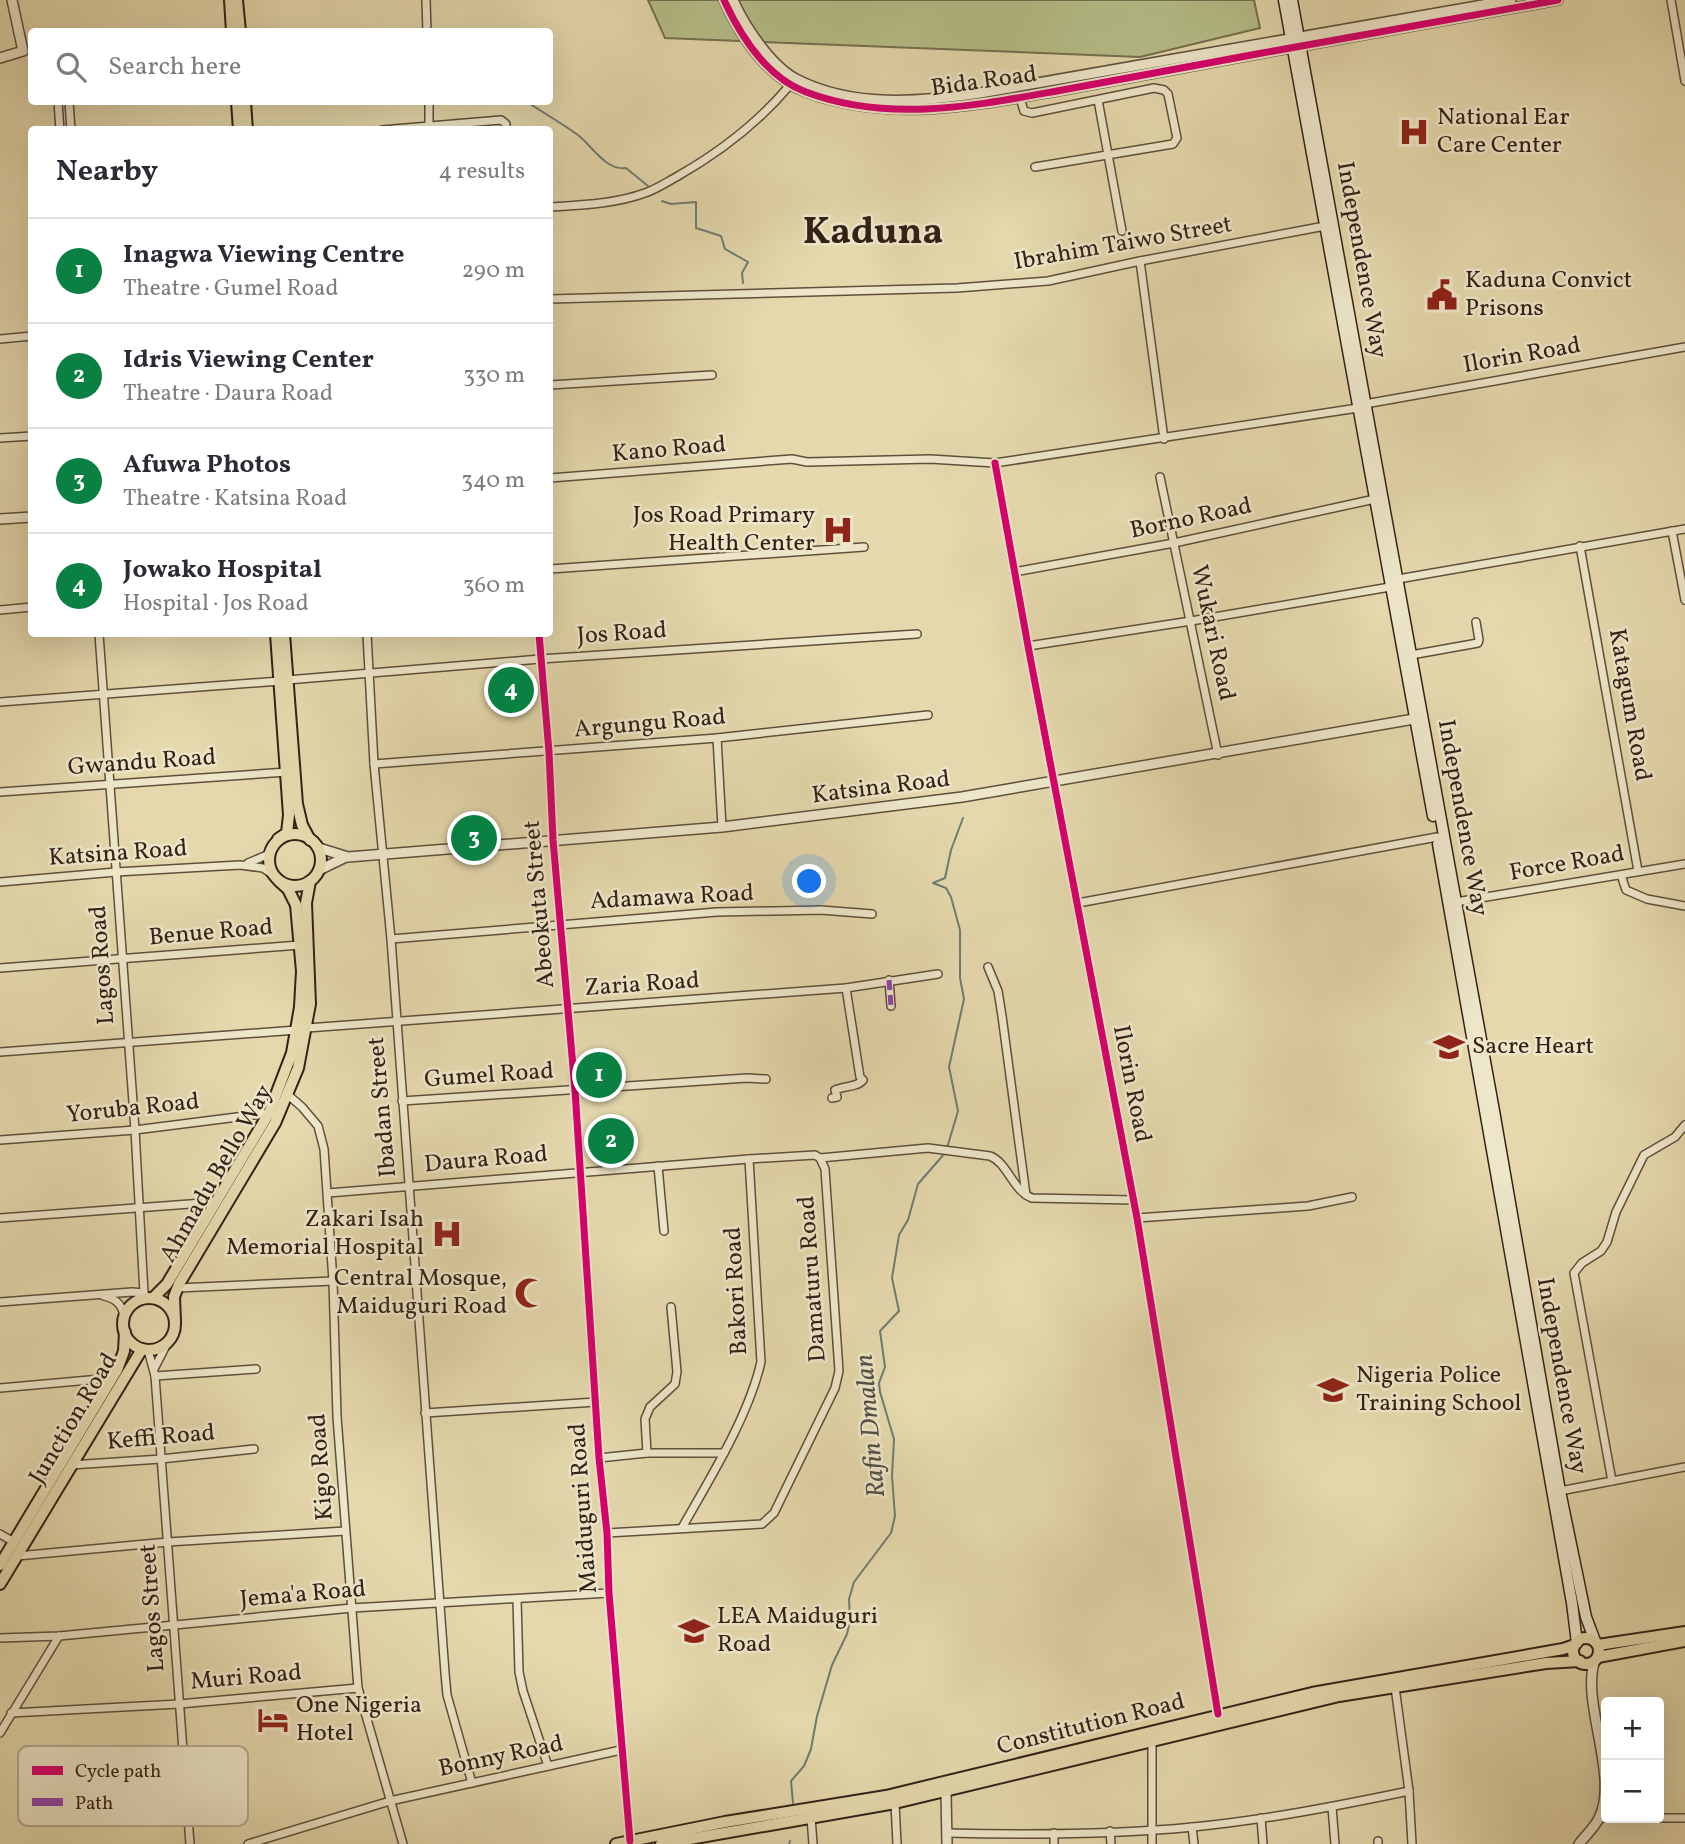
<!DOCTYPE html>
<meta charset="utf-8">
<style>
body{margin:0;font-family:Vollkorn,serif;background:#f2f2f3;color:#2b2b33}
.controls{position:absolute;right:21px;bottom:21px;display:grid;overflow:hidden;border-radius:7px;box-shadow:0 7px 28px #0002}
.controls button{width:63px;height:63px;display:grid;place-items:center;padding:0;border:0;border-bottom:2px solid #e1e1e2;background:#fff;color:#2b2b33;font:35px sans-serif}
.you{position:absolute;left:810px;top:882px;width:24px;height:24px;margin:-18px;border:5px solid #fff;border-radius:50%;background:#1a73e8;box-shadow:0 0 0 10px #1a73e833}
.badge{display:grid;place-items:center;width:46px;height:46px;border-radius:50%;background:#0b8043;color:#fff;font-size:23px;font-weight:700}
.pin{position:absolute;translate:-50% -50%;border:4px solid #fff;box-shadow:0 2px 7px #0006}
.list{margin:0;padding:0;list-style:none}
h2{display:flex;justify-content:space-between;align-items:center;height:91px;margin:0;padding:0 28px;font-size:30px}
h2 small{font-size:23px;font-weight:400;color:#7c7c81}
.list li{display:grid;grid-template-columns:46px 1fr auto;gap:21px;align-items:center;box-sizing:border-box;height:105px;padding:0 28px;border-top:2px solid #e1e1e2}
.list b{display:block;font-size:26px;white-space:nowrap}
.list p{margin:0;font-size:23px;white-space:nowrap;color:#7c7c81}
.list em{font-size:23px;font-style:normal;color:#7c7c81}
.icon{flex:none;width:38px;height:38px;fill:none;stroke:currentColor;stroke-width:2;stroke-linecap:round;stroke-linejoin:round}
.map{position:relative;flex:none;width:1685px;height:1844px;overflow:hidden}
.search{position:absolute;background:#fff;box-shadow:0 7px 28px #0002;left:28px;top:28px;width:525px;height:77px;display:flex;align-items:center;gap:18px;box-sizing:border-box;padding:0 24px;border-radius:7px;color:#7c7c81;font-size:26px}
.panel{position:absolute;background:#fff;box-shadow:0 7px 28px #0002;left:28px;top:126px;width:525px;height:511px;border-radius:7px}
.map>svg:first-child{display:block}
</style>
<div class="map">
<svg width="1685" height="1844" viewBox="0 0 1685 1844">
<rect width="100%" height="100%" fill="#e4d8ac"/>
<filter id="stains"><feTurbulence type="fractalNoise" baseFrequency=".00286" numOctaves="4"/><feColorMatrix values="0 0 0 0 .2 0 0 0 0 .09 0 0 0 0 .02 0 0 0 .5 -.17"/></filter>
<radialGradient id="worn" r=".72"><stop offset=".6" stop-color="#630" stop-opacity="0"/><stop offset="1" stop-color="#630" stop-opacity=".3"/></radialGradient>
<polygon fill="#b5be88" stroke="#747050" stroke-width="2" points="648,0 1254,0 1260,28 1140,57 665,38"/>
<g fill="none" stroke-linecap="round" stroke-linejoin="round">
<g stroke="#6e7c72" stroke-width="2">
<path d="M527,102c17,11 34,21 51,33 13,10 28,36 48,33l22,18"/>
<polyline points="662,201 671,204 696,202 696,228 721,236 725,249 748,262 742,273 743,283"/>
<polyline points="947,1148 958,1111 949,1067 964,999 960,978 960,930 951,897 946,888 933,883 945,878 951,850 963,818"/>
<polyline points="793,1803 791,1781 804,1766 811,1749 817,1716 832,1665 847,1634 850,1620 849,1599 854,1582 891,1533 895,1516 892,1476 894,1439 880,1392 879,1383 885,1367 880,1331 899,1311 892,1278 899,1235 908,1220 918,1184 945,1153"/>
<polyline points="789,1844 790,1841"/>
</g>
<g stroke="#5f4f3c" stroke-width="10">
<g id="minor">
<polyline points="426,0 427,32"/>
<polyline points="1671,0 1685,81"/>
<polyline points="1020,98 1024,111 1032,113 1154,88 1164,90 1168,94 1177,138 1173,144 1035,167"/>
<polyline points="1098,100 1122,231"/>
<polyline points="58,102 60,130"/>
<polyline points="69,102 71,130"/>
<polyline points="429,102 429,125"/>
<polyline points="382,130 501,120 506,124 506,130"/>
<path d="M550,207c31,-2 65,-3 95,-14 12,-4 22,-11 33,-17 44,-25 80,-53 112,-91"/>
<polyline points="1140,261 1164,439"/>
<polyline points="550,299 957,288 1048,281 1140,261 1325,226"/>
<polyline points="0,339 32,336"/>
<polyline points="550,385 712,375"/>
<polyline points="1365,404 1685,347"/>
<polyline points="0,438 32,436"/>
<polyline points="995,463 1028,646 1137,1218 1218,1714"/>
<polyline points="1160,477 1218,755"/>
<polyline points="550,478 792,459 807,462 930,459 995,463 1358,408"/>
<polyline points="1672,531 1685,600"/>
<polyline points="1580,546 1638,871"/>
<polyline points="550,569 864,547"/>
<polyline points="1014,572 1174,543 1375,499"/>
<polyline points="1398,579 1685,529"/>
<polyline points="0,610 32,607"/>
<polyline points="99,634 135,1130 144,1293"/>
<polyline points="367,634 374,764 391,939 445,1673 447,1695 472,1783"/>
<polyline points="539,634 549,752 553,840 575,1090 599,1458 607,1533 609,1593 630,1841"/>
<polyline points="1028,646 1191,621 1390,587"/>
<polyline points="1411,655 1478,643 1479,640 1476,622"/>
<polyline points="287,680 540,659 917,634"/>
<polyline points="0,702 280,681"/>
<polyline points="717,738 722,827"/>
<polyline points="374,764 717,738 928,715"/>
<polyline points="0,792 287,772"/>
<polyline points="248,863 267,855 272,846"/>
<polyline points="1621,875 1626,890 1647,899 1685,906"/>
<polyline points="0,882 116,872 240,865 263,868 273,875"/>
<polyline points="1456,902 1685,864"/>
<polyline points="1078,903 1437,837"/>
<polyline points="391,939 717,912 821,910 872,914"/>
<polyline points="988,967 998,991 1002,1016 1026,1195"/>
<polyline points="0,968 300,945"/>
<polyline points="889,980 891,1006"/>
<polyline points="307,1028 846,988 938,974"/>
<polyline points="0,1052 297,1030"/>
<polyline points="288,1095 302,1107 318,1126 324,1149 333,1281 337,1417 358,1688 403,1844"/>
<path d="M832,1098l5,-1 -2,-7c9,-4 23,-3 28,-10l-3,-3 -14,-89"/>
<polyline points="402,1101 747,1078 766,1079"/>
<polyline points="0,1140 135,1130 269,1113"/>
<path d="M820,1158l108,-10 62,8c18,7 22,34 42,42l102,2"/>
<polyline points="658,1166 664,1231"/>
<polyline points="328,1193 749,1159 815,1155 820,1158 825,1169 839,1371 835,1388 774,1513 762,1524 607,1533"/>
<polyline points="0,1218 217,1202"/>
<polyline points="1137,1218 1308,1206 1352,1197"/>
<polyline points="177,1288 333,1281"/>
<path d="M104,1296c13,3 20,10 20,24"/>
<polyline points="0,1302 132,1292 144,1293"/>
<polyline points="148,1350 155,1376 190,1844"/>
<polyline points="154,1369 168,1342"/>
<polyline points="155,1376 256,1369"/>
<polyline points="0,1388 112,1378"/>
<polyline points="425,1413 596,1402"/>
<polyline points="647,1453 645,1419 650,1407 675,1384 677,1372 671,1307"/>
<polyline points="599,1458 647,1453 724,1453"/>
<polyline points="71,1465 161,1459 254,1449"/>
<polyline points="1612,1481 1574,1273 1582,1263 1601,1251 1607,1242 1616,1212 1644,1155 1675,1137 1685,1125"/>
<polyline points="1560,1491 1685,1467"/>
<path d="M682,1528c28,-50 66,-110 79,-166l-12,-203"/>
<polyline points="0,1534 14,1542"/>
<polyline points="17,1556 168,1542 345,1531"/>
<polyline points="517,1599 519,1672 523,1691 548,1766"/>
<polyline points="0,1638 59,1636 352,1608 609,1593"/>
<polyline points="1395,1687 1409,1791 1412,1844"/>
<polyline points="11,1713 179,1704 358,1688"/>
<polyline points="0,1733 59,1636"/>
<polyline points="1152,1741 1152,1844"/>
<polyline points="895,1803 897,1844"/>
<polyline points="1332,1807 1335,1844"/>
<polyline points="811,1817 813,1844"/>
<polyline points="1261,1818 1263,1844"/>
<polyline points="1600,1818 1685,1818"/>
<polyline points="1192,1827 1194,1844"/>
<polyline points="1110,1831 1111,1844"/>
<path d="M947,1833c81,2 165,2 246,-6 72,-7 144,-21 216,-36"/>
<polyline points="1054,1833 1054,1844"/>
<polyline points="1378,1841 1378,1844"/>
<polyline points="248,1844 390,1801 621,1750"/>
</g>
</g>
<g stroke="#5f4f3c" stroke-width="12">
<g id="tertiary">
<path d="M724,0c17,37 42,77 82,92 82,31 167,14 251,-1 49,-9 97,-18 146,-27 118,-22 236,-43 355,-64"/>
<path d="M733,0c11,25 37,65 63,79 56,29 124,23 184,14l531,-93"/>
<polyline points="0,58 23,51 12,0"/>
<polyline points="0,519 32,517"/>
<polyline points="319,848 348,857 722,827 962,797 1414,719"/>
<polyline points="319,870 346,857"/>
<polyline points="946,1792 947,1844"/>
<path d="M1579,1844c6,-8 16,-17 20,-26 21,-41 -19,-117 -4,-158"/>
</g>
</g>
<g stroke="#332117" stroke-width="13">
<g id="secondary">
<polyline points="1284,0 1433,816"/>
<polyline points="1292,0 1494,1111 1560,1491 1586,1617 1595,1641"/>
<polyline points="1438,844 1572,1603 1577,1643"/>
</g>
</g>
<g stroke="#332117" stroke-width="14">
<g id="primary">
<polyline points="230,0 232,32"/>
<polyline points="237,0 240,32"/>
<polyline points="237,102 239,130"/>
<polyline points="245,102 247,130"/>
<polyline points="276,634 289,815 287,833 278,839"/>
<polyline points="284,634 297,804 302,825 310,840"/>
<circle cx="295" cy="860" r="26"/>
<polyline points="153,1298 167,1284 269,1113 292,1053 300,1007 302,971 296,905 288,889 279,881"/>
<circle cx="149" cy="1324" r="26"/>
<polyline points="175,1321 174,1297 179,1284 275,1123 298,1068 310,1004 306,903 310,881"/>
<polyline points="0,1565 117,1370 124,1351 125,1332"/>
<polyline points="0,1584 142,1349"/>
<circle cx="1586" cy="1651" r="13"/>
<polyline points="1598,1645 1685,1632"/>
<polyline points="1598,1657 1685,1641"/>
<polyline points="616,1844 725,1822 886,1796 1312,1693 1563,1649 1575,1645"/>
<polyline points="661,1844 895,1803 1339,1696 1546,1663 1580,1661"/>
</g>
</g>
<use href="#minor" stroke="#ede6c9" stroke-width="7"/>
<use href="#tertiary" stroke="#ede6c9" stroke-width="9"/>
<use href="#secondary" stroke="#ede6c9" stroke-width="10"/>
<use href="#primary" stroke="#e4d8ac" stroke-width="10"/>
<polyline stroke="#8e44ad" stroke-width="5" stroke-dasharray="10 5" stroke-linecap="butt" points="889,980 891,1006"/>
<g stroke="#ede6c9" stroke-width="11">
<g id="cycleway">
<path d="M724,0c17,37 42,77 82,92 82,31 167,14 251,-1 49,-9 97,-18 146,-27 118,-22 236,-43 355,-64"/>
<polyline points="995,463 1028,646 1137,1218 1218,1714"/>
<polyline points="539,634 549,752 553,840 575,1090 599,1458 607,1533 609,1593 630,1841"/>
</g>
</g>
<use href="#cycleway" stroke="#d6006c" stroke-width="7"/>
</g>
<defs>
<g id="hospital-bare" transform="scale(2.415)"><path d="M-5-5h3v3.5h4V-5h3V5h-3V1.5h-4V5h-3Z" fill="#8f2418" stroke="#ede6c9" stroke-width="2.5" paint-order="stroke"/></g>
<g id="civic-bare" transform="scale(2.415)"><path d="M-.6-6.5H3V-4.5H.6V-3L4-1V1h2V6H-6V1h2V-1L-.6-3ZM-1.2 2.5V6h2.4V2.5Z" fill="#8f2418" stroke="#ede6c9" stroke-width="2.5" paint-order="stroke"/></g>
<g id="school-bare" transform="scale(2.415)"><path d="M0-5L7-2L0 1L-7-2ZM-4 1L0 2.5L4 1V4Q0 6-4 4Z" fill="#8f2418" stroke="#ede6c9" stroke-width="2.5" paint-order="stroke"/></g>
<g id="mosque-bare" transform="scale(2.415)"><path d="M3.5-4.9A6 6 0 1 0 3.5 4.9A5 5 0 1 1 3.5-4.9Z" fill="#8f2418" stroke="#ede6c9" stroke-width="2.5" paint-order="stroke"/></g>
<g id="university-bare" transform="scale(2.415)"><path d="M0-5L7-2L0 1L-7-2ZM-4 1L0 2.5L4 1V4Q0 6-4 4Z" fill="#8f2418" stroke="#ede6c9" stroke-width="2.5" paint-order="stroke"/></g>
<g id="hotel-bare" transform="scale(2.415)"><path d="M-6-4.5h1.5V1H6V5H4.5V3h-9V5H-6ZM-4 0a1.8 1.8 0 1 1 3.6 0ZM.5 0V-2.5h3Q6-2.5 6 0Z" fill="#8f2418" stroke="#ede6c9" stroke-width="2.5" paint-order="stroke"/></g>
</defs>
<g fill-rule="evenodd">
<use href="#hospital-bare" x="1414" y="132"/>
<use href="#civic-bare" x="1442" y="295"/>
<use href="#hospital-bare" x="838" y="530"/>
<use href="#school-bare" x="1449" y="1047"/>
<use href="#hospital-bare" x="447" y="1234"/>
<use href="#mosque-bare" x="530" y="1293"/>
<use href="#university-bare" x="1333" y="1390"/>
<use href="#school-bare" x="694" y="1631"/>
<use href="#hotel-bare" x="273" y="1720"/>
</g>
<g text-anchor="middle" dominant-baseline="central" stroke-width="5" stroke-linejoin="round" paint-order="stroke">
<g font-size="24" fill="#332117" stroke="#ede6c9">
<text transform="translate(984 82) rotate(-8)">Bida Road</text>
<text transform="translate(1123 244) rotate(-10)">Ibrahim Taiwo Street</text>
<text transform="translate(1361 260) rotate(80)">Independence Way</text>
<text transform="translate(1522 356) rotate(-10)">Ilorin Road</text>
<text transform="translate(669 450) rotate(-5)">Kano Road</text>
<text transform="translate(1191 519) rotate(-12)">Borno Road</text>
<text transform="translate(1212 633) rotate(78)">Wukari Road</text>
<text transform="translate(622 634) rotate(-4)">Jos Road</text>
<text transform="translate(1629 705) rotate(80)">Katagum Road</text>
<text transform="translate(650 724) rotate(-5)">Argungu Road</text>
<text transform="translate(142 763) rotate(-4)">Gwandu Road</text>
<text transform="translate(881 788) rotate(-7)">Katsina Road</text>
<text transform="translate(1462 818) rotate(80)">Independence Way</text>
<text transform="translate(118 854) rotate(-4)">Katsina Road</text>
<text transform="translate(1567 864) rotate(-10)">Force Road</text>
<text transform="translate(672 898) rotate(-3)">Adamawa Road</text>
<text transform="translate(540 904) rotate(-95)">Abeokuta Street</text>
<text transform="translate(211 933) rotate(-5)">Benue Road</text>
<text transform="translate(103 965) rotate(-94)">Lagos Road</text>
<text transform="translate(642 985) rotate(-4)">Zaria Road</text>
<text transform="translate(489 1076) rotate(-4)">Gumel Road</text>
<text transform="translate(1131 1084) rotate(79)">Ilorin Road</text>
<text transform="translate(383 1107) rotate(-95)">Ibadan Street</text>
<text transform="translate(133 1109) rotate(-6)">Yoruba Road</text>
<text transform="translate(486 1160) rotate(-5)">Daura Road</text>
<text transform="translate(217 1174) rotate(-60)">Ahmadu Bello Way</text>
<text transform="translate(813 1279) rotate(-94)">Damaturu Road</text>
<text transform="translate(737 1291) rotate(-93)">Bakori Road</text>
<text transform="translate(1561 1376) rotate(80)">Independence Way</text>
<text transform="translate(74 1419) rotate(-59)">Junction Road</text>
<text transform="translate(161 1438) rotate(-5)">Keffi Road</text>
<text transform="translate(322 1467) rotate(-94)">Kigo Road</text>
<text transform="translate(584 1508) rotate(-94)">Maiduguri Road</text>
<text transform="translate(303 1595) rotate(-5)">Jema'a Road</text>
<text transform="translate(153 1608) rotate(-94)">Lagos Street</text>
<text transform="translate(246 1678) rotate(-5)">Muri Road</text>
<text transform="translate(1091 1725) rotate(-14)">Constitution Road</text>
<text transform="translate(501 1757) rotate(-12)">Bonny Road</text>
</g>
<g font-size="24" fill="#332117" stroke="#ede6c9" text-anchor="start">
<text x="1437" y="118">National Ear<tspan x="1437" dy="28">Care Center</tspan></text>
<text x="1465" y="281">Kaduna Convict<tspan x="1465" dy="28">Prisons</tspan></text>
<text x="815" y="516" text-anchor="end">Jos Road Primary<tspan x="815" dy="28">Health Center</tspan></text>
<text x="1472" y="1047">Sacre Heart</text>
<text x="424" y="1220" text-anchor="end">Zakari Isah<tspan x="424" dy="28">Memorial Hospital</tspan></text>
<text x="507" y="1279" text-anchor="end">Central Mosque,<tspan x="507" dy="28">Maiduguri Road</tspan></text>
<text x="1356" y="1376">Nigeria Police<tspan x="1356" dy="28">Training School</tspan></text>
<text x="717" y="1617">LEA Maiduguri<tspan x="717" dy="28">Road</tspan></text>
<text x="296" y="1706">One Nigeria<tspan x="296" dy="28">Hotel</tspan></text>
</g>
<g font-size="26" font-style="italic" fill="#514f44" stroke="#ede6c9">
<text transform="translate(871 1426) rotate(-95)">Rafin Dmalan</text>
</g>
<g font-size="38" font-weight="bold" fill="#332117" stroke="#ede6c9">
<text x="873" y="233">Kaduna</text>
</g>
</g>
<rect x="18" y="1746" width="230" height="80" rx="10" fill="#ede6c9" stroke="#b5ab94" stroke-width="2"/>
<rect x="32" y="1766" width="31" height="9" fill="#d6006c"/>
<rect x="32" y="1798" width="31" height="8" fill="#8e44ad"/>
<g font-size="19" fill="#332117">
<text x="75" y="1777">Cycle path</text>
<text x="75" y="1809">Path</text>
</g>
<rect width="100%" height="100%" filter="url(#stains)"/>
<rect width="100%" height="100%" fill="url(#worn)"/>
</svg>
<div class="controls">
<button>+</button>
<button>−</button>
</div>
<div class="you"></div>
<div class="pin badge" style="left:599px;top:1075px">1</div>
<div class="pin badge" style="left:611px;top:1141px">2</div>
<div class="pin badge" style="left:474px;top:838px">3</div>
<div class="pin badge" style="left:511px;top:690px">4</div>
<div class="search"><svg class="icon" aria-label="search" viewBox="0 0 24 24"><circle cx="10" cy="10" r="6"/><path d="M15 15l6 6"/></svg>Search here</div>
<section class="panel">
<h2>Nearby<small>4 results</small></h2>
<ul class="list">
<li><span class="badge">1</span><div><b>Inagwa Viewing Centre</b><p>Theatre · Gumel Road</p></div><em>290 m</em></li>
<li><span class="badge">2</span><div><b>Idris Viewing Center</b><p>Theatre · Daura Road</p></div><em>330 m</em></li>
<li><span class="badge">3</span><div><b>Afuwa Photos</b><p>Theatre · Katsina Road</p></div><em>340 m</em></li>
<li><span class="badge">4</span><div><b>Jowako Hospital</b><p>Hospital · Jos Road</p></div><em>360 m</em></li>
</ul>
</section>
</div>
